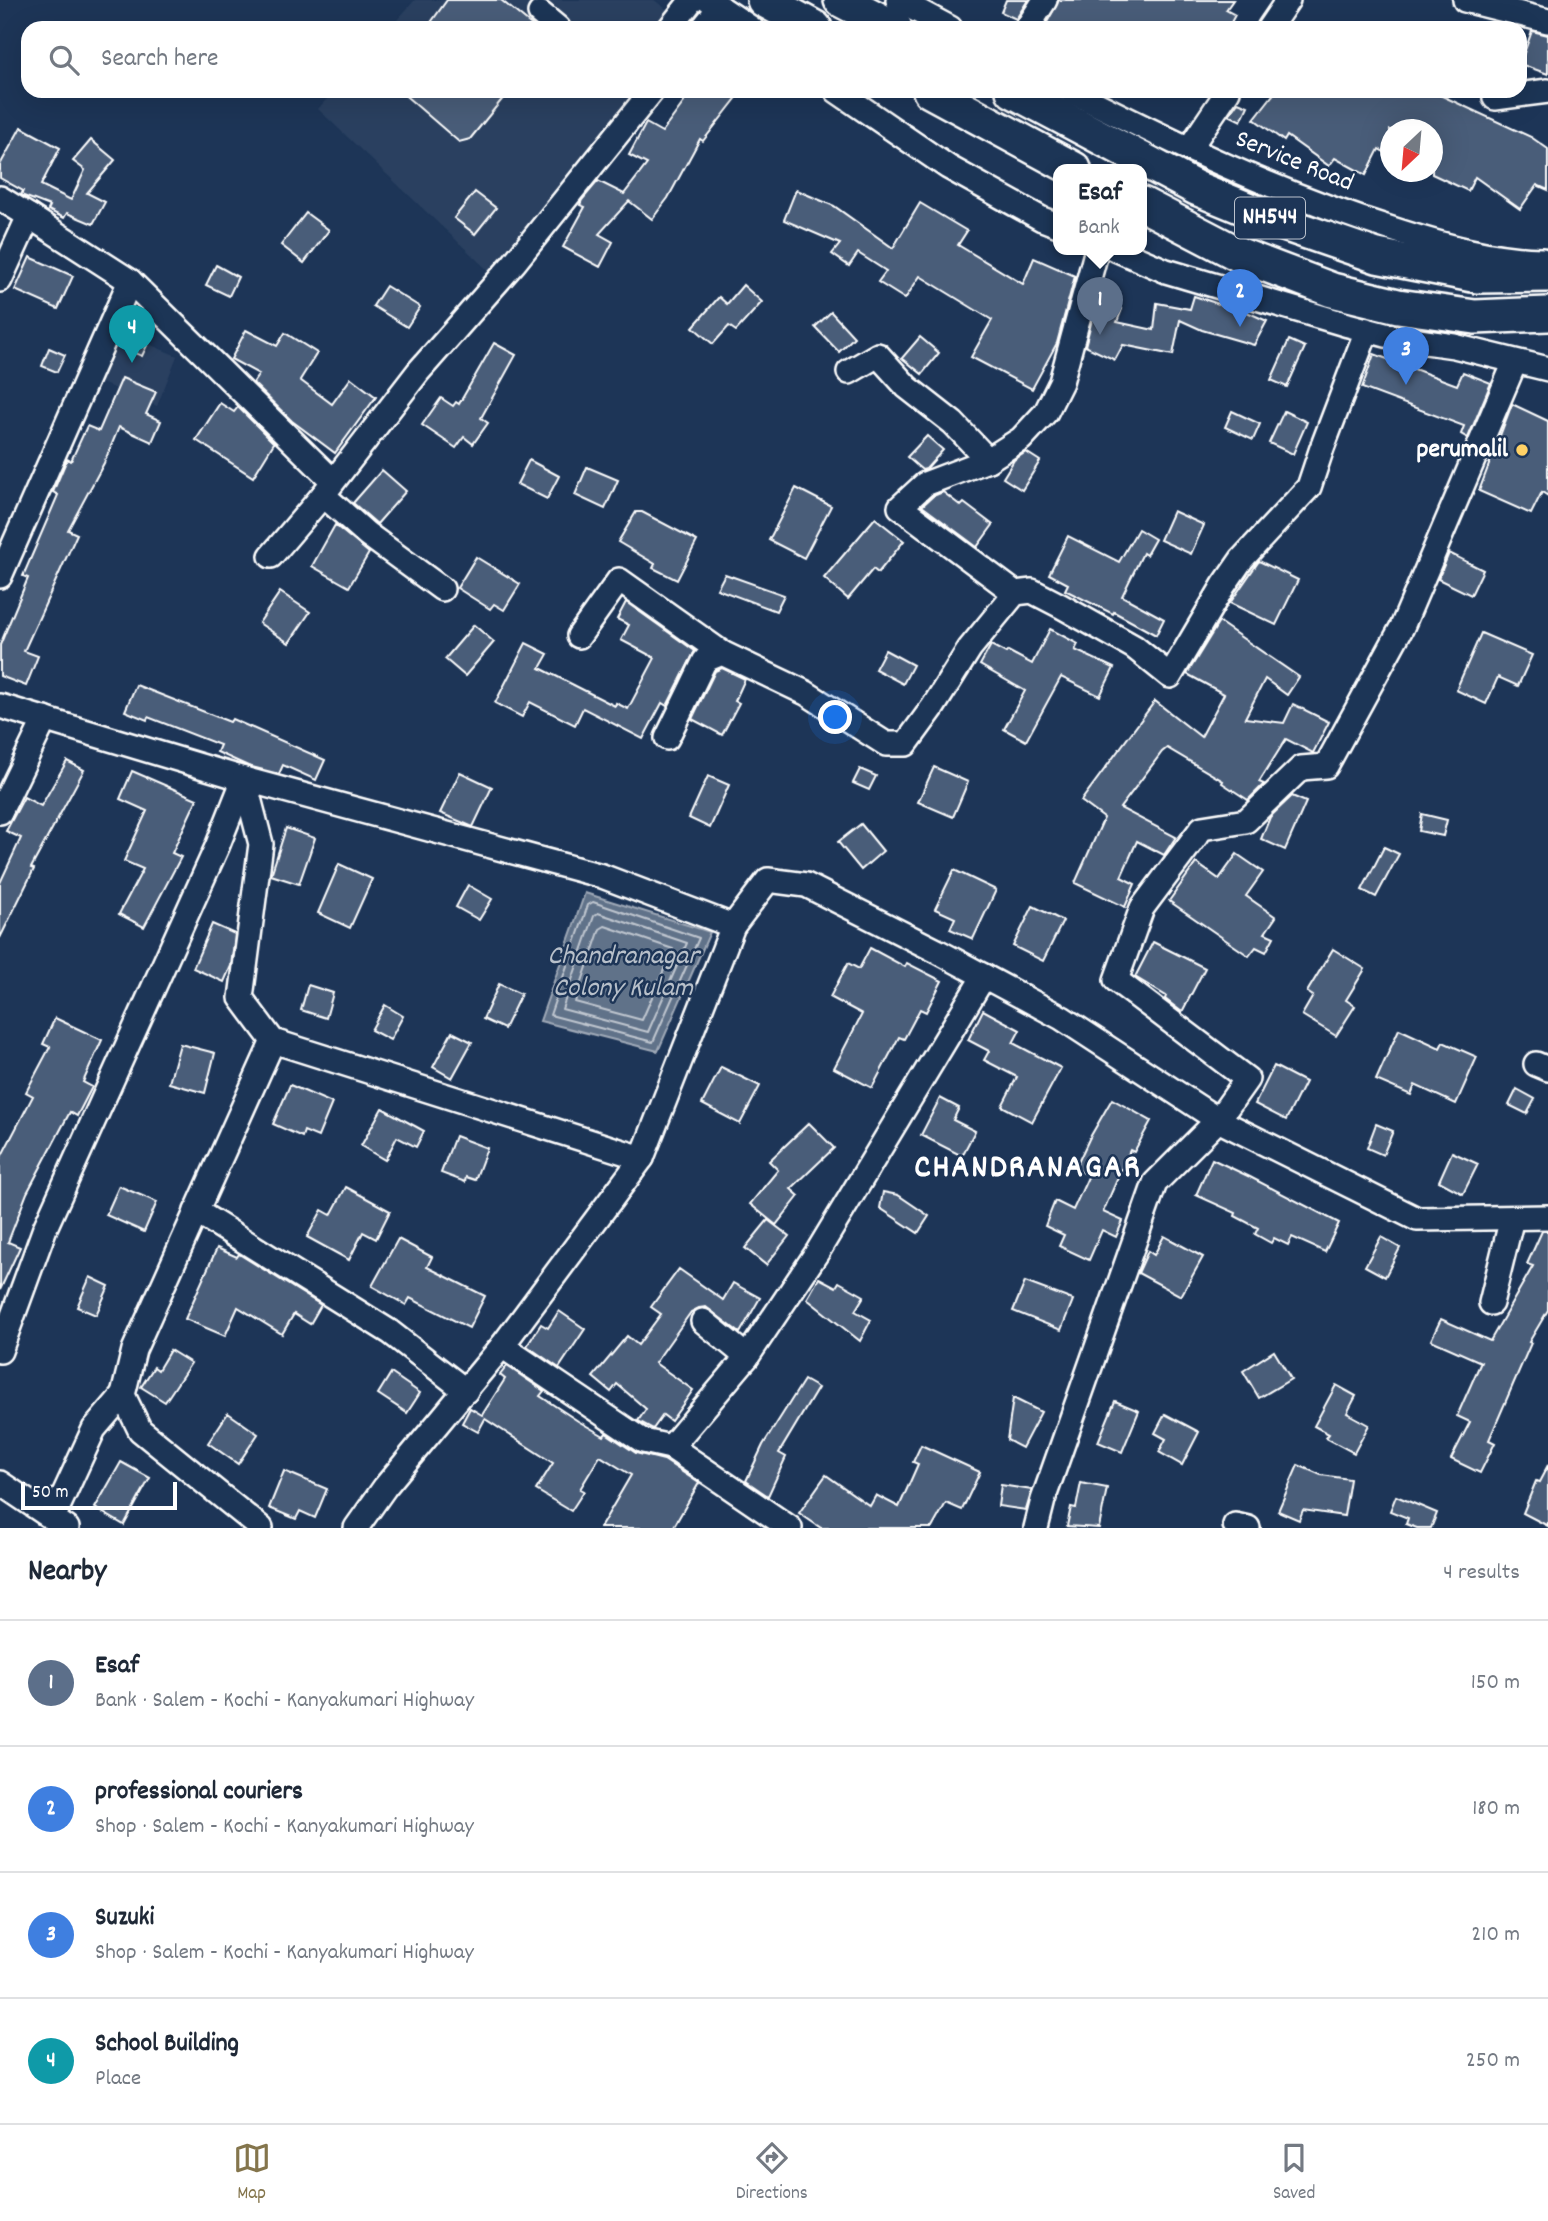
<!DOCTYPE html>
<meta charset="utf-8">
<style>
body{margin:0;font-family:Dekko,sans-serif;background:#f2f2f3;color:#1f2937}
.compass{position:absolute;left:1380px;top:119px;width:63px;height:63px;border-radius:50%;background:#fff;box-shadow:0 7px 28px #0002;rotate:206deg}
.scale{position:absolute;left:21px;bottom:18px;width:156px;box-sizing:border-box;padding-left:7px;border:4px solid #fff;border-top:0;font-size:19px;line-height:24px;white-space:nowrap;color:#fff;-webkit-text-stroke:5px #1d3557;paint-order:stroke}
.you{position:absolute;left:836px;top:718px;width:24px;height:24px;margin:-18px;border:5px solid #fff;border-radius:50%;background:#1a73e8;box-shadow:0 0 0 10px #1a73e833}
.badge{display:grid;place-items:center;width:46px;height:46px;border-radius:50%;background:#84754c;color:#fff;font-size:23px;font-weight:700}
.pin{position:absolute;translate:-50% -58px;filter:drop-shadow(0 2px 4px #0008)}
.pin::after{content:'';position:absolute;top:37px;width:24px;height:21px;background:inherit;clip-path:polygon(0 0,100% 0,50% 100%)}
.popup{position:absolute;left:1053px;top:164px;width:94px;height:91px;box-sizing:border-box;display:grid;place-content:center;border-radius:14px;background:#fff;filter:drop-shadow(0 2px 5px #0005);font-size:23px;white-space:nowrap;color:#747a83}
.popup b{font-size:26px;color:#1f2937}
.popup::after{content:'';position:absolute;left:50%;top:100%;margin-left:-14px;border:14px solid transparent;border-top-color:#fff}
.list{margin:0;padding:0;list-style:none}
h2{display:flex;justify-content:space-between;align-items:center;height:91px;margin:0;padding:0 28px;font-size:30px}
h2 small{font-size:23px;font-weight:400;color:#747a83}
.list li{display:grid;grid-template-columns:46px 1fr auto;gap:21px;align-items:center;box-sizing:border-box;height:126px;padding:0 28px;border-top:2px solid #e0e1e3}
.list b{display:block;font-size:26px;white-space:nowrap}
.list p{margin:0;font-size:23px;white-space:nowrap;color:#747a83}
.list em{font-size:23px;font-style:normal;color:#747a83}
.icon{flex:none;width:38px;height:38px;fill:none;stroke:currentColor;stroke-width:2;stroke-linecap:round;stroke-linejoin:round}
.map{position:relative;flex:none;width:1548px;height:1528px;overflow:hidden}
.search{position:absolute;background:#fff;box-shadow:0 7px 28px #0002;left:21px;right:21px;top:21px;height:77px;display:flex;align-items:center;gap:18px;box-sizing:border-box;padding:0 24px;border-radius:21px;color:#747a83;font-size:26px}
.sheet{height:595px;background:#fff}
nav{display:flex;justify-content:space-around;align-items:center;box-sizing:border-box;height:98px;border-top:2px solid #e0e1e3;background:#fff;font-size:19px;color:#747a83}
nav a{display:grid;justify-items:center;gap:4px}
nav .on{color:#84754c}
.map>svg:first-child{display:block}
</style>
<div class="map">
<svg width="1548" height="1528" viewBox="0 0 1548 1528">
<rect width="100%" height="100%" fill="#1d3557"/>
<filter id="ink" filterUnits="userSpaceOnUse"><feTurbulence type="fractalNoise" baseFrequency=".0143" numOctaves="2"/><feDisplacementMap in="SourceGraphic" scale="14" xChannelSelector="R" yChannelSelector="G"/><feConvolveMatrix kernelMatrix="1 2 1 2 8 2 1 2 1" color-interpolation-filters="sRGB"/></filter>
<g filter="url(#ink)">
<g fill="#2a4161">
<polygon points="415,0 654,0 689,26 688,28 390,28"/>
<polygon points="334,91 638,91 493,275 318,109"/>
<polygon points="113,329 177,356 157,406 92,379"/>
</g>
<polygon fill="#617289" stroke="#a0aab8" stroke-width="2" points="585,893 710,932 658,1051 540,1021"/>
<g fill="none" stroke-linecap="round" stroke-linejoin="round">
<g stroke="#c0c7d0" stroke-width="2">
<polygon points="593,902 699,938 653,1042 550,1015 588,905"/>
<polygon points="598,913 687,943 648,1032 562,1009 594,916"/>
<polygon points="605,926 673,949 642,1020 575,1002 600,929"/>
</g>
</g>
<g fill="#4a5d79" stroke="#fff" stroke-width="2">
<polygon points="447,0 501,0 535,28 427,28"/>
<polygon points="1006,0 1028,0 1016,19 1001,12"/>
<polygon points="1059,0 1233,0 1226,10 1235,15 1228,28 1044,28"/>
<polygon points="1532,31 1548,35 1548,74 1520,64"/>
<polygon points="400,91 509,91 470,139 459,142"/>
<polygon points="689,91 742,91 703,141 700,139 668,198 652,219 629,201 599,234 613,242 600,267 563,247 585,207 580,205 582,200 598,181 624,194 647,164 629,155 646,123 662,132 684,102 682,100"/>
<polygon points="1276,91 1443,91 1440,95 1531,137 1548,149 1548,190 1537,185 1520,209 1475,177 1468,191 1432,174 1432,130 1390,130 1390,155 1379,149 1366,175 1335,158 1329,166 1287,136 1284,141 1254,119"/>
<polygon points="1238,102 1248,106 1241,121 1229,115"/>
<polygon points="21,127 60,148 41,185 71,200 85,170 73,161 91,140 115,160 87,193 105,202 93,224 67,213 64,218 48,210 50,206 21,195 23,191 0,178 0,165"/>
<polygon points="796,190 834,206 893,248 920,203 967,231 958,245 1023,284 1034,258 1075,276 1057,343 1032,389 971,357 992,320 920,276 905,299 878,282 886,271 858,253 849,266 832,254 840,244 784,220"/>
<polygon points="475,192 496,208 475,234 454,218"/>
<polygon points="306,213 329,230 304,263 281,245"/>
<polygon points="30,257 73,276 58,309 15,290"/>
<polygon points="216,265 238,277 229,296 206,285"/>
<polygon points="743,285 762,302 736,331 729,326 713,344 693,327 719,297 727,304"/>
<polygon points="386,286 420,307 407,327 373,306"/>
<polygon points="1194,296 1222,305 1223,302 1229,304 1267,321 1254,345 1202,330 1180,320 1173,355 1123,345 1115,360 1085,346 1098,297 1122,309 1117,322 1154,330 1157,303 1190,309"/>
<polygon points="140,311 156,326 142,356 123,348"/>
<polygon points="831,312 854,337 839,352 815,327"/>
<polygon points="246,330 277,346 285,333 317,353 300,380 332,404 351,378 376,397 335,453 292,421 253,383 259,374 231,359"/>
<polygon points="920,337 939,353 922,374 902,358"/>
<polygon points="1289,340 1305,347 1287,387 1271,380"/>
<polygon points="494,343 516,355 481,418 488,423 473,444 464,437 456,448 422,425 441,398 453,406 456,402 459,404"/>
<polygon points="49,348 65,355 57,372 42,366"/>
<polygon points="1374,354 1457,385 1463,372 1491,383 1468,438 1461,434 1464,426 1362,388"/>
<polygon points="122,378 156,392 146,414 161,421 152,442 119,427 104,463 68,530 77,534 24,651 38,656 26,686 0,676 0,645 28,578 23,576 58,495 53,492 67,459 71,461 87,426 99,431"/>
<polygon points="220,403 234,412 238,407 274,443 253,477 196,440"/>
<polygon points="1512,404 1548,421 1548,496 1542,492 1531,514 1479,491"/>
<polygon points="1232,411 1260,424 1253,440 1225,427"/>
<polygon points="1284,411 1307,422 1293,454 1269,443"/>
<polygon points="927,436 943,450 926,469 922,470 907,457"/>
<polygon points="1026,452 1040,461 1022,490 1003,478 1014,460"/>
<polygon points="529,460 559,476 547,499 517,484"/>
<polygon points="587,467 618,480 605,509 575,495"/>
<polygon points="382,470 406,491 377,524 353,503"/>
<polygon points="796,488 831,506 804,558 769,540"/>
<polygon points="943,492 961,506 964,503 993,525 977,547 922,506 933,496"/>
<polygon points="1173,511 1204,525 1191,554 1160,540"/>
<polygon points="636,512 642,512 697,541 677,580 653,568 655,564 618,542"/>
<polygon points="875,518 904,541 878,573 873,569 848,599 824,578"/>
<polygon points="335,525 369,553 349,587 312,566"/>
<polygon points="1138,529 1155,539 1146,555 1143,553 1122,596 1164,619 1156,635 1114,612 1113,614 1065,590 1068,584 1049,574 1068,536 1119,562"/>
<polygon points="1449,553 1483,570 1471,595 1438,579"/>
<polygon points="476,557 520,584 504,610 494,604 490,609 457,588"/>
<polygon points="1259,561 1298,580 1276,625 1230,603"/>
<polygon points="725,574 784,595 776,611 717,589"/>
<polygon points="280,592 310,612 289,643 259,623"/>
<polygon points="626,602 695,651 667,706 662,703 643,739 583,708 575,725 530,702 522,717 495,703 526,643 548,654 540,668 615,706 616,703 628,709 655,658 621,640 629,625 617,619"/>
<polygon points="1219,622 1299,677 1287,695 1265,679 1245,718 1284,723 1293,704 1329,722 1313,753 1286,739 1259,782 1264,784 1248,800 1222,783 1223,781 1167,748 1162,752 1120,808 1176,837 1164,855 1137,841 1121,877 1135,884 1125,907 1075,883 1104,818 1081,801 1155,701 1201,737 1224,694 1187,674"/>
<polygon points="474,625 494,642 465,676 445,659"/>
<polygon points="1050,629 1078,644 1075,650 1114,668 1100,696 1061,677 1026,741 1004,729 1025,691 980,665 991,645 1006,653 1008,651 1032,664"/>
<polygon points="1481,633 1532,655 1518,686 1498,677 1486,704 1456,690"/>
<polygon points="885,650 913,665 903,684 875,669"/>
<polygon points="722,668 745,679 735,701 739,703 722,735 692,719 715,671"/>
<polygon points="136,685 230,722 232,719 325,760 316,780 283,765 279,774 248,766 217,752 220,745 148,717 147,720 125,711"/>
<polygon points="67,761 84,770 31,868 34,869 0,938 0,883 21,838 6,831 24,797 41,806"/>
<polygon points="934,767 968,782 953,817 918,802"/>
<polygon points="860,769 876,776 869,790 853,783"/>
<polygon points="132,771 197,799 172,853 181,857 144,927 119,914 143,869 124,861 147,811 120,799"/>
<polygon points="460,772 492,787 473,827 440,813"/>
<polygon points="708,776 729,785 710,828 689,818"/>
<polygon points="1292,796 1306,802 1285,850 1261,839 1270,817"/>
<polygon points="1422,814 1447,820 1443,836 1419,831"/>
<polygon points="861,824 883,851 861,870 838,842"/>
<polygon points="286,828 315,838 299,884 271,875"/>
<polygon points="1384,847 1399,854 1376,897 1362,890"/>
<polygon points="1237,854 1263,872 1246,896 1276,917 1265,933 1274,937 1266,952 1256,947 1249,956 1169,901 1196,863 1219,879"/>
<polygon points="339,864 372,879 350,928 318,913"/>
<polygon points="954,870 996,890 973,939 950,929 955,918 935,909"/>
<polygon points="468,885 492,899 479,920 456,907"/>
<polygon points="1033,906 1063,921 1043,961 1013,946"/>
<polygon points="212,924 235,934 231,966 224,982 193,968"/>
<polygon points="1153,942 1205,968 1182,1012 1165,999 1166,996 1135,977"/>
<polygon points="870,948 905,967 907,963 942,981 926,1012 920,1009 904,1039 899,1037 872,1088 834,1068 862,1014 830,997 848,963 859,969"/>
<polygon points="1333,949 1365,969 1346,1000 1355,1006 1336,1036 1302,1015 1313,996 1307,992"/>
<polygon points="499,984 521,994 504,1029 483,1019"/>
<polygon points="308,985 333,993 326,1018 301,1010"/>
<polygon points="385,1005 403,1016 390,1040 371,1030"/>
<polygon points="983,1010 1020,1030 1013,1043 1061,1068 1032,1122 1002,1106 1017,1077 984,1060 989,1051 968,1040"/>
<polygon points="55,1018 102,1040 83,1082 92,1087 77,1116 70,1112 27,1193 8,1242 20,1247 0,1290 0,1159 33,1096 26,1092 50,1047 43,1044"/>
<polygon points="1399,1029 1440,1048 1443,1042 1477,1057 1456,1104 1415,1085 1411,1095 1376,1080"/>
<polygon points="452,1032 472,1042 452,1078 433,1067"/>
<polygon points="180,1044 215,1053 205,1093 169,1083"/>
<polygon points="1274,1066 1305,1082 1286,1120 1255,1104"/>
<polygon points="721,1067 760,1086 740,1124 702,1104"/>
<polygon points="290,1085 332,1103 318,1137 304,1131 302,1137 273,1124"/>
<polygon points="1517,1089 1535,1099 1527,1114 1509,1105"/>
<polygon points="940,1098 959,1108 953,1120 975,1131 962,1156 921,1135"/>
<polygon points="1112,1099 1151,1121 1134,1152 1130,1150 1103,1212 1123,1221 1116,1237 1102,1230 1089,1260 1059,1246 1064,1235 1045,1226 1055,1201 1073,1210 1089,1175 1075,1169 1089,1139"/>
<polygon points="382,1108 424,1131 416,1147 397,1137 385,1160 361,1146"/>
<polygon points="809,1123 834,1148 791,1189 799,1196 776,1225 750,1204 778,1170 769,1161"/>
<polygon points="1376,1124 1393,1131 1383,1155 1367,1148"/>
<polygon points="455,1136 487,1148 475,1180 466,1177 465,1182 441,1173"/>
<polygon points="1452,1152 1478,1164 1463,1194 1439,1181"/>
<polygon points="1212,1159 1250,1177 1339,1223 1325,1252 1292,1237 1288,1245 1274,1238 1271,1243 1255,1234 1258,1228 1235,1216 1236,1213 1196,1195"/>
<polygon points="119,1186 157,1202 144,1232 106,1215"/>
<polygon points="346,1187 390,1211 376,1239 363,1232 349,1260 307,1237 322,1210 331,1215"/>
<polygon points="883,1192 898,1195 929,1216 918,1233 880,1208"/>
<polygon points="768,1220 789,1236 766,1265 745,1248"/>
<polygon points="1542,1231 1548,1231 1548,1310 1529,1342 1531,1343 1489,1440 1495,1443 1480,1473 1451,1459 1470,1422 1457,1416 1481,1362 1431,1340 1441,1319 1490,1341 1533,1266 1527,1264"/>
<polygon points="1164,1236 1203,1257 1181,1296 1138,1273 1148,1251 1154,1255"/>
<polygon points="1381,1237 1400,1248 1385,1277 1365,1266"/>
<polygon points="398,1239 432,1257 427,1267 485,1296 469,1328 410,1298 406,1305 372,1286"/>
<polygon points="217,1248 237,1257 239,1254 321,1305 310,1324 294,1314 282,1334 238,1307 225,1336 185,1319"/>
<polygon points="679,1269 723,1300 733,1283 760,1298 740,1333 706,1307 699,1308 691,1312 655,1363 693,1390 671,1421 663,1415 653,1429 638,1421 646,1409 617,1384 611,1392 593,1377 627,1336 638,1345 661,1314 651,1307"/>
<polygon points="90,1277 109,1286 96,1315 77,1307"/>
<polygon points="819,1278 836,1287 839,1282 864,1296 855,1311 871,1320 860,1341 807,1299"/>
<polygon points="1025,1282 1073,1300 1061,1330 1013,1311"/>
<polygon points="559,1311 585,1329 559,1368 527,1346 541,1324 548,1328"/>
<polygon points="170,1350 191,1363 165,1402 141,1387 154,1367 158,1370"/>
<polygon points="1274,1351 1291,1379 1259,1398 1243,1371"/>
<polygon points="507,1366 544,1391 540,1396 578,1421 604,1436 606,1433 636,1453 664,1460 699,1483 673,1528 600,1528 631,1475 600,1456 580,1489 584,1491 571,1511 536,1490 553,1463 485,1419 478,1432 462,1423 470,1408 482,1415 505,1379 500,1375"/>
<polygon points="391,1373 420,1393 407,1413 378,1394"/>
<polygon points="804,1380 818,1388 779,1453 786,1457 768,1496 746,1481 763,1445"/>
<polygon points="1336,1385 1356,1396 1347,1413 1369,1425 1354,1453 1326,1438 1329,1434 1314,1426"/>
<polygon points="1013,1398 1041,1412 1022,1448 1007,1440"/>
<polygon points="1115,1401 1139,1411 1122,1452 1098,1442"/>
<polygon points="228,1413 258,1434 238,1464 208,1443"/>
<polygon points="1165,1414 1199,1432 1182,1465 1159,1452 1166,1439 1155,1433"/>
<polygon points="921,1445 980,1472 962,1510 946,1503 932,1528 821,1528 799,1513 826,1475 870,1506 876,1495 899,1507 918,1464 913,1462"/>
<polygon points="121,1462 150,1478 124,1525 95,1508"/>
<polygon points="1298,1465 1321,1475 1350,1479 1344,1516 1303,1510 1299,1520 1278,1511"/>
<polygon points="1548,1465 1548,1526 1523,1513 1536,1481 1539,1482"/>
<polygon points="284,1471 327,1489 315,1518 300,1511 296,1519 269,1508"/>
<polygon points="1081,1483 1107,1488 1099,1528 1067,1526 1071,1507 1076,1508"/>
<polygon points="1001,1485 1032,1490 1026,1510 998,1506"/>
<polygon points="1396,1496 1437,1513 1431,1528 1417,1528 1406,1524 1408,1518 1390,1511"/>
</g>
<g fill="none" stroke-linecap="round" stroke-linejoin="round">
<g stroke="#fff" stroke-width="28">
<g id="minor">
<polyline points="709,0 751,28"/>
<polyline points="898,0 950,28"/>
<polyline points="1465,0 1548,21"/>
<polyline points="540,13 558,28"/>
<polyline points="670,28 692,0"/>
<polyline points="703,28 720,7"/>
<polyline points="1027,28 1045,0"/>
<polyline points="1269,28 1288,0"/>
<polyline points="837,91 948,167 1042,219 1058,225"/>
<path d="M1071,91c104,53 209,103 321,138 49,16 99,30 150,31"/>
<polyline points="1495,98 1548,91"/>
<polyline points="1189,149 1228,91"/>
<polyline points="0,198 29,216"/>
<polyline points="1115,249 1166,271 1348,325 1397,338 1454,346 1548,369"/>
<polyline points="0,280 29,216 130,281 333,481"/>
<polyline points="849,372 878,355 907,387 953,423 988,460"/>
<polyline points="323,495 367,534 442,589"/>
<polyline points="271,556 323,495 418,372 514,263 652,91"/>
<polyline points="0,576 130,281"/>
<polyline points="1015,593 900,507 925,484 988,460 1021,439 1046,412 1061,382 1097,249"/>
<polyline points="579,636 619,580 722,653"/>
<polyline points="0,706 244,779 602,876 733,926"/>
<polyline points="667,738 705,660 722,653 806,693 886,744 906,744 933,707 970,648 1015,593 1032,591 1061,606 1134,647 1170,676 1224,585 1242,559 1309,487 1322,448 1367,330"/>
<polyline points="244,779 261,844 241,998 273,1041"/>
<polyline points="0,812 45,719"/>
<polyline points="1536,1064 1548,1069"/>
<polyline points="196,1211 390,1332 466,1391"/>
<polyline points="1491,1303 1512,1218"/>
<polyline points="703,1321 747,1357 671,1447 790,1528"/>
<polyline points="502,1346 643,1441 671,1447"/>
<polyline points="0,1351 45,1228 217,847 244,779"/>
<polyline points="747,1357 818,1251 984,976"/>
<polyline points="0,1483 67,1528"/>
<polyline points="53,1518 94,1429 123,1395"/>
<polyline points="1235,1525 1248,1528"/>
<polyline points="261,1528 140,1430 123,1395 134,1350 273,1041 642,1158 733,926 768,880 806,885 937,951 1062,1018 1218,1120 1417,1219 1548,1217"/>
<polyline points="356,1528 385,1487 502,1346 642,1158"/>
<polyline points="1036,1528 1043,1500 1155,1183 1218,1120 1247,1079 1116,980 1142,908 1202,828 1246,821 1301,768 1326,766 1402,627 1515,362"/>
</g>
</g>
<g stroke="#fff" stroke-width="38">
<g id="highway">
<polyline points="764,0 815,28"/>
<polyline points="841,0 895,28"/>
<polyline points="930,91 1074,169"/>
<polyline points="1013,91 1196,188 1281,223 1377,256 1478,276 1548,275"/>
<polyline points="1142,204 1240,255 1332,290 1398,306 1475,317 1548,314"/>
</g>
</g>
<use href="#minor" stroke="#1d3557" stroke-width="23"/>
<use href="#highway" stroke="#1d3557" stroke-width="33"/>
</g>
</g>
<circle fill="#ffd166" stroke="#1d3557" stroke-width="2.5" cx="1522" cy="450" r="7"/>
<g text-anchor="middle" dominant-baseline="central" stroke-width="5" stroke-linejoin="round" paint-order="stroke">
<rect fill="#1d3557" stroke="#bbc2cd" stroke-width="2" x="1235" y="197.5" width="70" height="41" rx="5"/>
<g font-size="24" font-weight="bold" fill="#fff">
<text x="1270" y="218">NH544</text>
</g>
<g font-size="26" fill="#fff" stroke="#1d3557">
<text transform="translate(1294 162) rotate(22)">Service Road</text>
</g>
<g font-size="26" font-weight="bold" fill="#fff" stroke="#1d3557" text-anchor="end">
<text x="1508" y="450">perumalil</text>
</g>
<g font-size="28" font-style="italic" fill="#b8c0ca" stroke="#1d3557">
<text x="623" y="958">Chandranagar<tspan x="623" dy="32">Colony Kulam</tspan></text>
</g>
<g font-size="33" font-weight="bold" letter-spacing="2" fill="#fff" stroke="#1d3557">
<text x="1028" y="1169">CHANDRANAGAR</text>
</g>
</g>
</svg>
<svg class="compass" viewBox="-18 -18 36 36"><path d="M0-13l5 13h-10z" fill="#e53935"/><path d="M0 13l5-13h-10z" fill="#747a83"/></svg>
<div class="scale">50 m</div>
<div class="you"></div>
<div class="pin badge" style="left:1100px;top:335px;background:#5c6f8a">1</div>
<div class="popup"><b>Esaf</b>Bank</div>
<div class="pin badge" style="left:1240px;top:327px;background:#3f7fe0">2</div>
<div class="pin badge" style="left:1406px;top:385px;background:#3f7fe0">3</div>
<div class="pin badge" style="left:132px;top:363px;background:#0f9aa8">4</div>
<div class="search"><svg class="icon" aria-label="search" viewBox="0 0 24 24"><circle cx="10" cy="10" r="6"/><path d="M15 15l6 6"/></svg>Search here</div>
</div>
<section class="sheet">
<h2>Nearby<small>4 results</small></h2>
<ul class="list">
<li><span class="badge" style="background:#5c6f8a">1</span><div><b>Esaf</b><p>Bank · Salem - Kochi - Kanyakumari Highway</p></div><em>150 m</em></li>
<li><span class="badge" style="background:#3f7fe0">2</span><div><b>professional couriers</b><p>Shop · Salem - Kochi - Kanyakumari Highway</p></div><em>180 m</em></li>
<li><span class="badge" style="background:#3f7fe0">3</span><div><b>Suzuki</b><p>Shop · Salem - Kochi - Kanyakumari Highway</p></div><em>210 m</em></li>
<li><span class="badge" style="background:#0f9aa8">4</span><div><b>School Building</b><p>Place</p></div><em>250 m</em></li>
</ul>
</section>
<nav>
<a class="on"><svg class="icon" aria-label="map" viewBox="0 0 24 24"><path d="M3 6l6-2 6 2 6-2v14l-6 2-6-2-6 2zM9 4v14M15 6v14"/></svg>Map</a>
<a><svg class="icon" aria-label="directions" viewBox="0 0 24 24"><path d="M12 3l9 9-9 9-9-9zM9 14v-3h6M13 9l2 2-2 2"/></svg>Directions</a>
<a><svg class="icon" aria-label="saved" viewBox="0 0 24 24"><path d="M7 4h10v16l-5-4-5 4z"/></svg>Saved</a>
</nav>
